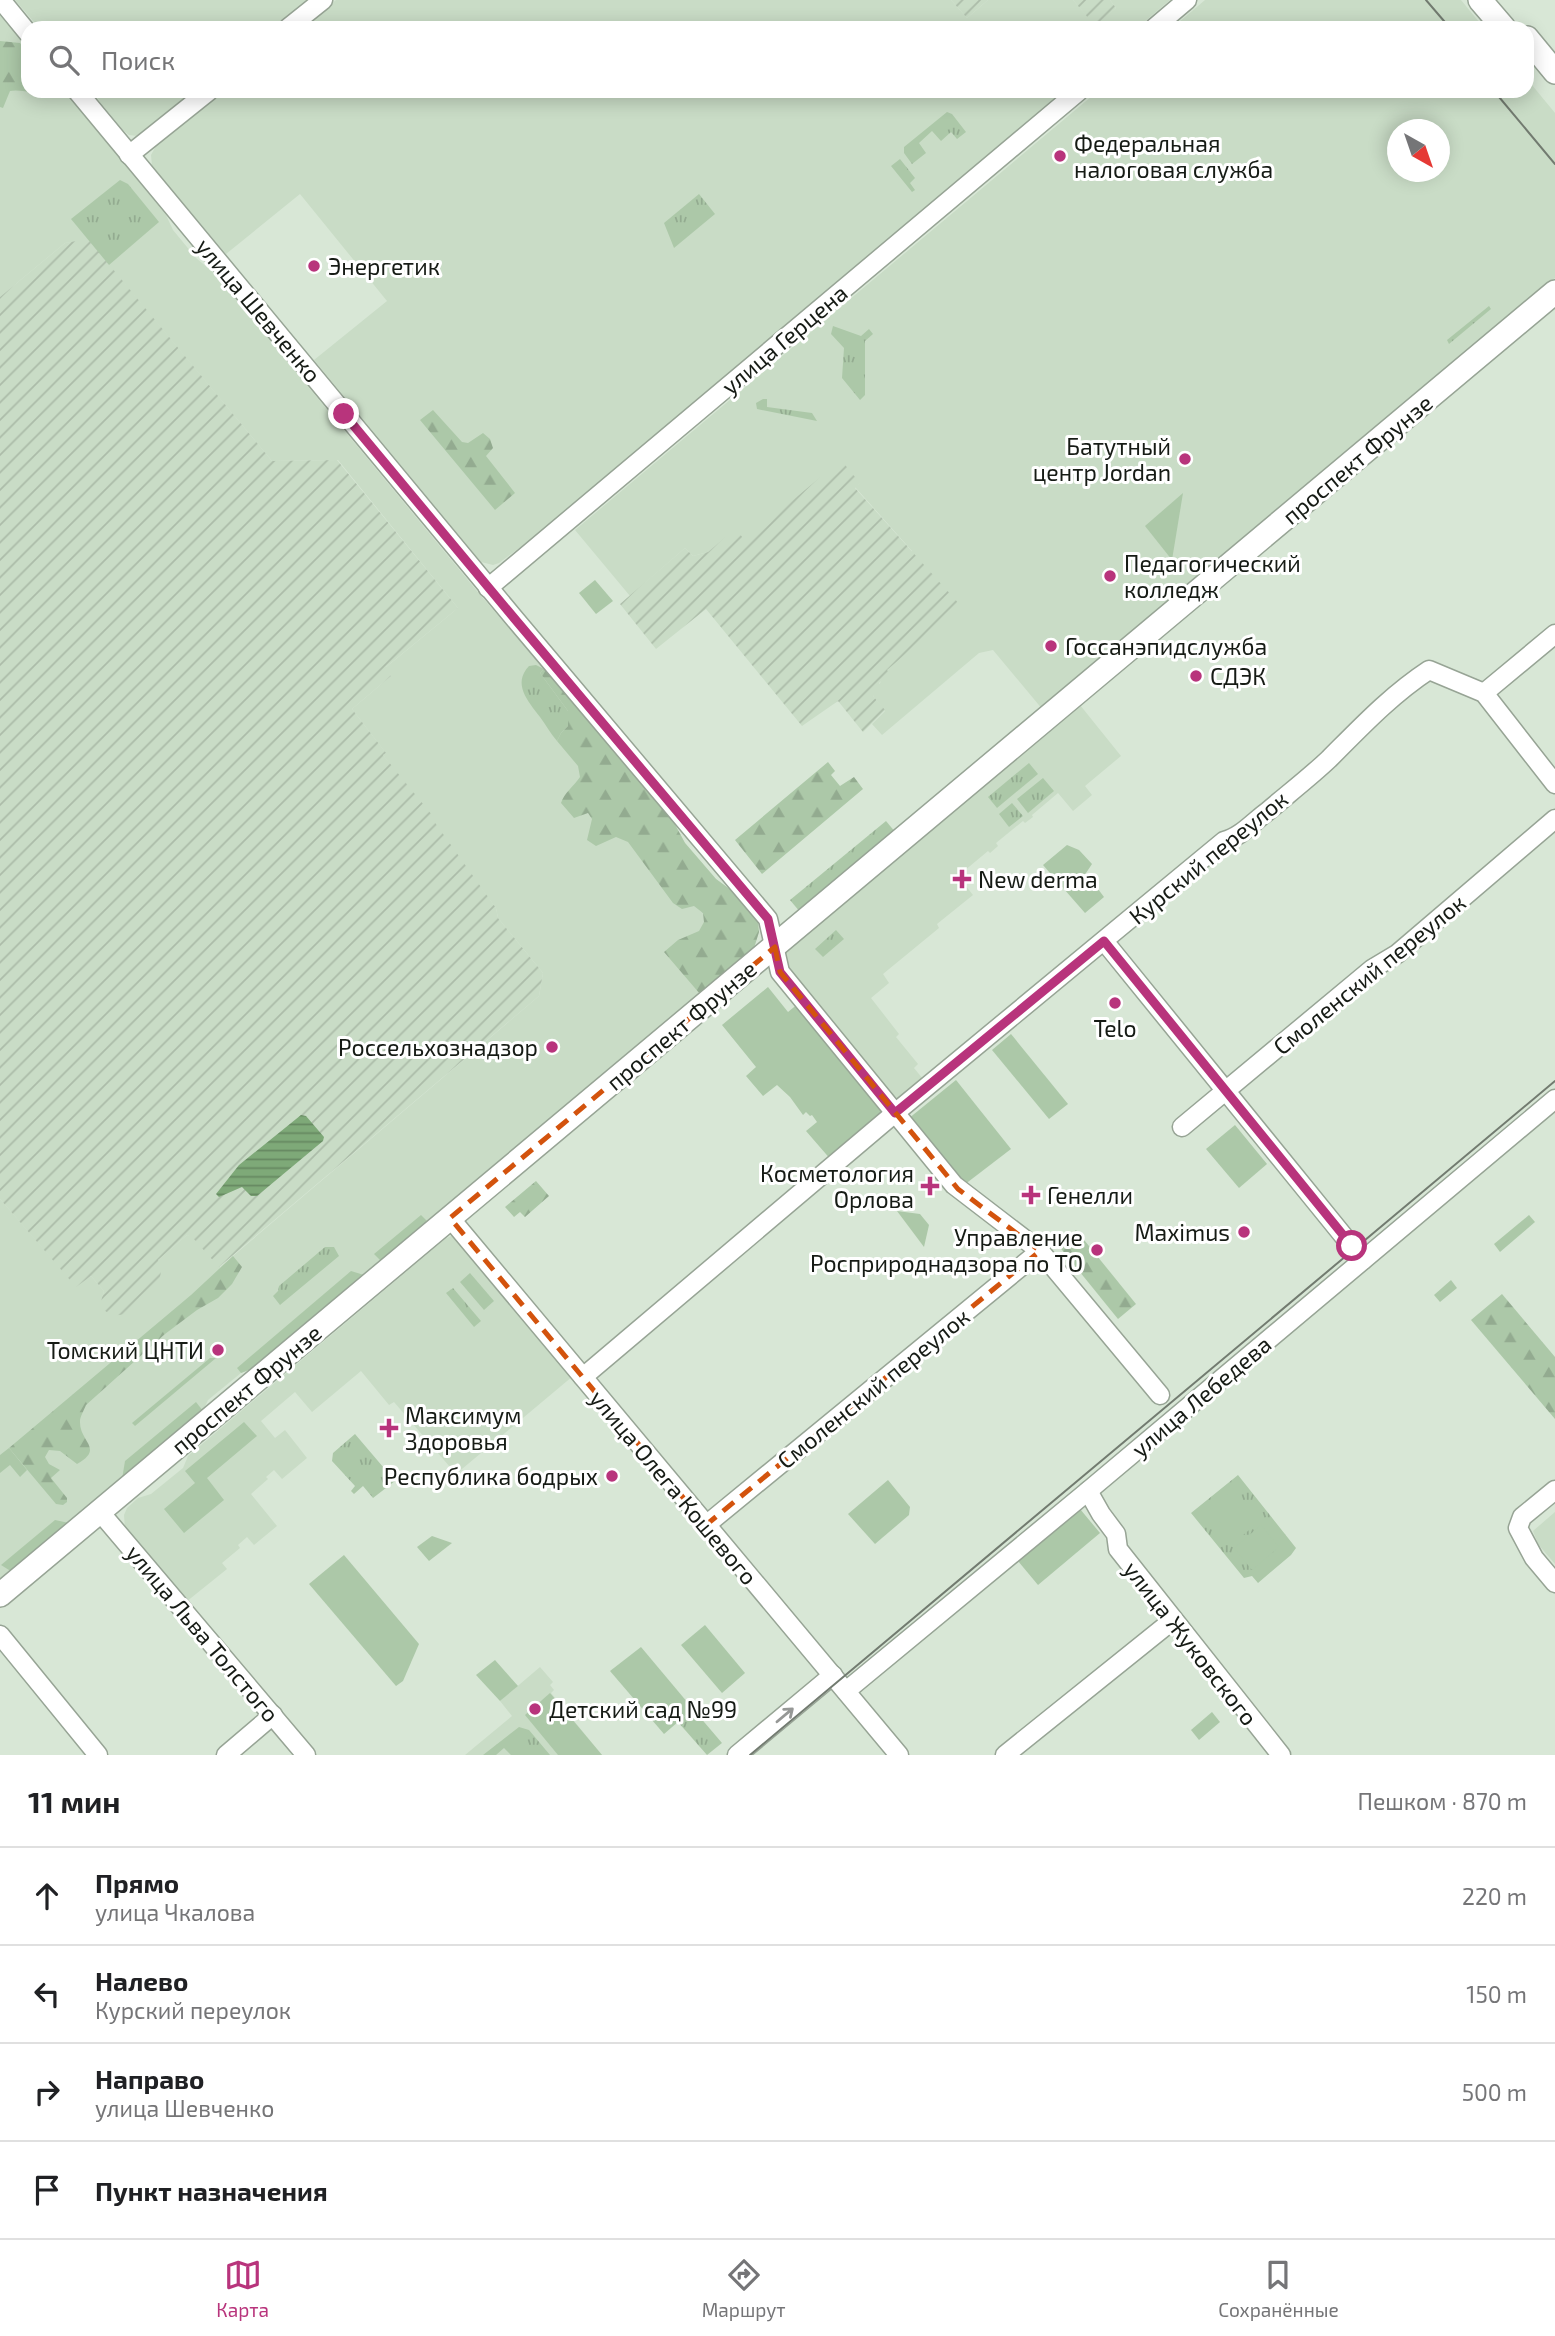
<!DOCTYPE html>
<html lang="ru">
<meta charset="utf-8">
<style>
body{margin:0;font-family:"Exo 2",sans-serif;background:#f6f6f6;color:#202124}
.compass{position:absolute;left:1387px;top:119px;width:63px;height:63px;border-radius:50%;background:#fff;box-shadow:0 4px 18px #0003;rotate:140deg}
.stop{position:absolute;width:21px;height:21px;margin:-16px;border:5px solid #b8347c;border-radius:50%;background:#fff}
.stop.end{background:#b8347c;border-color:#fff;box-shadow:0 2px 7px #0008}
.list{margin:0;padding:0;list-style:none}
h2{display:flex;justify-content:space-between;align-items:center;height:91px;margin:0;padding:0 28px;font-size:30px}
h2 small{font-size:23px;font-weight:400;color:#757577}
.list li{display:grid;grid-template-columns:46px 1fr auto;gap:21px;align-items:center;box-sizing:border-box;height:98px;padding:0 28px;border-top:2px solid #e0e0e0}
.list b{display:block;font-size:26px;white-space:nowrap}
.list p{margin:0;font-size:23px;white-space:nowrap;color:#757577}
.list em{font-size:23px;font-style:normal;color:#757577}
.icon{flex:none;width:38px;height:38px;fill:none;stroke:currentColor;stroke-width:2;stroke-linecap:round;stroke-linejoin:round}
.map{position:relative;flex:none;width:1555px;height:1755px;overflow:hidden}
.search{position:absolute;background:#fff;box-shadow:0 4px 18px #0003;left:21px;right:21px;top:21px;height:77px;display:flex;align-items:center;gap:18px;box-sizing:border-box;padding:0 24px;border-radius:21px;color:#757577;font-size:26px}
.sheet{height:483px;background:#fff}
nav{display:flex;justify-content:space-around;align-items:center;box-sizing:border-box;height:98px;border-top:2px solid #e0e0e0;background:#fff;font-size:19px;color:#757577}
nav a{display:grid;justify-items:center;gap:4px}
nav .on{color:#b8347c}
.map>svg:first-child{display:block}
</style>
<div class="map">
<svg width="1555" height="1755" viewBox="0 0 1555 1755">
<defs>
<pattern id="industrial-furrows" width="10" height="10" patternUnits="userSpaceOnUse" patternTransform="scale(1.75)"><rect width="10" height="10" fill="#c9dcc6"/><path d="M-1 1l2-2M0 10L10 0M9 11l2-2" fill="none" stroke="#acbca9"/></pattern>
<pattern id="grass-tufts" width="24" height="20" patternUnits="userSpaceOnUse" patternTransform="scale(1.75)"><rect width="24" height="20" fill="#acc8a8"/><path d="M3 7l-1-3M5 7V3M7 7l1-3M15 17l-1-3M17 17v-4M19 17l1-3" fill="none" stroke="#93ab90"/></pattern>
<pattern id="forest-firs" width="22" height="20" patternUnits="userSpaceOnUse" patternTransform="scale(1.75)"><rect width="22" height="20" fill="#acc8a8"/><path d="M5 1l3.5 6h-7zM16 11l3.5 6h-7z" fill="#93ab90"/></pattern>
<pattern id="water-rules" width="6" height="5" patternUnits="userSpaceOnUse" patternTransform="scale(1.75)"><rect width="6" height="5" fill="#7ea978"/><path d="M0 2.5h6" fill="none" stroke="#668961"/></pattern>
</defs>
<rect width="100%" height="100%" fill="#d8e7d6"/>
<g fill="#c9dcc6" fill-rule="evenodd">
<polygon points="15,0 310,0 275,28 39,28"/>
<polygon points="336,0 951,0 967,18 988,0 1073,0 1095,25 1116,8 1110,0 1170,0 1137,28 301,28"/>
<polygon points="1205,0 1461,0 1484,28 1172,28"/>
<polygon points="0,11 28,45 28,91 65,91 166,215 173,230 196,258 214,273 477,591 672,819 685,843 716,879 735,893 759,932 754,948 254,1368 241,1373 208,1400 203,1411 0,1581 0,1199 76,1286 91,1276 104,1291 101,1301 158,1260 187,1235 192,1236 220,1267 539,996 543,973 498,918 496,908 383,755 385,752 352,709 391,676 385,668 458,608 338,460 272,461 88,240 65,243 0,297"/>
<path d="M1527,79l28,34v165l-512,432 -50,-60 -14,3 -97,82 -10,-11 13,-13 -12,-15 14,-26 25,-119 -57,-64 5,-4 -116,58 -9,-11 -27,22 -15,4 -8,-8 -55,48 -55,-66 523,-439h429zM1398,130h42v42h-42z"/>
<polygon points="93,91 196,91 137,136 129,135 123,130 100,102"/>
<polygon points="223,91 1064,91 714,393 572,509 499,563 493,565 481,562 314,360 387,301 300,194 226,254 152,166 151,155 157,144"/>
<polygon points="1080,705 1121,756 1085,786 1092,795 1073,811 1058,793 1032,815 1033,817 1025,823 1023,821 996,843 998,846 990,853 988,851 958,876 973,895 937,924 939,928 883,974 889,983 871,998 899,1034 896,1037 918,1064 914,1068 923,1079 895,1106 783,964 783,955"/>
<polygon points="453,1235 573,1376 456,1474 394,1402 389,1405 361,1371 312,1412 295,1392 261,1421 275,1438 285,1430 307,1458 282,1479 274,1470 266,1477 268,1479 251,1494 277,1526 254,1545 247,1537 238,1545 240,1548 222,1563 227,1569 186,1602 125,1529 124,1515 127,1508 138,1498 151,1494 183,1468 188,1456 445,1239"/>
<polygon points="1555,1512 1555,1564 1538,1544 1533,1531"/>
<polygon points="540,1667 553,1682 550,1685 554,1690 551,1693 602,1755 465,1755 512,1716 500,1701"/>
</g>
<g fill="url(#industrial-furrows)">
<polygon points="951,0 988,0 967,18"/>
<polygon points="1073,0 1110,0 1116,8 1095,26"/>
<polygon points="88,239 272,461 337,460 458,608 386,667 391,676 352,709 386,753 383,755 432,815 431,817 496,908 498,918 543,973 539,996 219,1267 192,1237 187,1235 158,1260 162,1267 158,1287 126,1314 112,1316 104,1310 101,1301 104,1291 91,1276 76,1287 0,1199 0,297 65,243"/>
<polygon points="841,460 860,483 855,488 961,606 887,670 890,674 879,683 883,688 873,696 885,710 863,732 838,701 802,726 706,609 656,649 620,604 685,548 693,556 708,552 735,529 745,540"/>
</g>
<g fill="url(#grass-tufts)">
<polygon points="947,112 952,114 966,132 957,139 951,132 941,141 932,131 919,143 926,153 912,164 904,153 904,147"/>
<polygon points="900,159 915,178 910,183 915,190 912,192 891,166"/>
<polygon points="120,180 128,184 159,222 109,265 71,219"/>
<polygon points="699,194 715,214 674,248 664,223"/>
<polygon points="1489,306 1491,309 1449,344 1447,340"/>
<polygon points="833,326 861,336 869,329 873,334 865,341 865,395 860,400 842,378 844,348 831,334"/>
<polygon points="763,399 767,399 767,407 812,413 817,421 757,409 756,403"/>
<path d="M536,665l8,4 -4,4 28,38v15l-7,7 -4,8c-7,-8 -11,-16 -17,-24 -12,-16 -28,-33 -11,-51z"/>
<polygon points="1029,763 1038,774 997,808 988,797"/>
<polygon points="1043,778 1054,791 1028,813 1017,799"/>
<polygon points="1012,803 1023,816 1009,827 999,814"/>
<polygon points="886,821 896,833 800,912 790,900"/>
<polygon points="836,930 844,939 823,957 815,949"/>
<polygon points="421,1215 428,1222 381,1261 374,1254"/>
<polygon points="325,1247 334,1247 339,1256 280,1305 273,1296 278,1291 279,1286"/>
<polygon points="351,1271 364,1275 254,1368 241,1373 237,1368"/>
<polygon points="470,1273 494,1301 484,1310 460,1282"/>
<polygon points="453,1288 481,1321 474,1327 446,1293"/>
<polygon points="210,1358 216,1358 135,1426 132,1423"/>
<polygon points="196,1402 203,1411 122,1479 125,1461"/>
<polygon points="355,1434 395,1481 373,1498 363,1486 354,1494 351,1491 355,1486 332,1461 333,1453"/>
<polygon points="9,1448 27,1470 20,1477 10,1465 0,1473 0,1455"/>
<polygon points="1238,1475 1296,1548 1291,1555 1258,1583 1252,1576 1244,1578 1191,1513"/>
<polygon points="693,1709 722,1743 707,1755 678,1722"/>
<polygon points="519,1727 529,1730 550,1755 511,1755 504,1748 496,1755 483,1755"/>
</g>
<g fill="url(#forest-firs)">
<path d="M0,41l20,2 8,10v38h7c-8,2 -16,-2 -25,0l-7,17 -3,-1z"/>
<polygon points="433,410 462,442 468,443 483,433 490,439 493,448 486,456 515,493 495,510 420,420"/>
<path d="M544,669l128,150 13,24 31,36 19,14 23,27 1,12 -5,16 -54,46 -36,-42 14,-12 21,-9 5,-9 -1,-9 -9,-7 -12,3 -9,-6 -45,-61 -12,-5 -20,9 -9,-6 5,-21 -4,-6 -14,5 -13,-15c3,-10 13,-17 19,-26l-2,-11 -21,-25 4,-8 7,-7v-15l-28,-38z"/>
<polygon points="828,762 835,771 831,775 840,786 854,777 863,789 762,874 735,840"/>
<polygon points="536,1181 549,1196 525,1217 520,1212 514,1217 505,1207"/>
<polygon points="1076,1230 1136,1304 1118,1319 1058,1245"/>
<path d="M233,1256l9,11 -10,17 -14,14 -21,12 -32,24 -79,71c-2,5 -6,12 -6,16 -1,21 25,27 -3,43l-17,-13 -11,-1 -4,7 4,7 11,6 -9,8 16,20v4l-4,3 -7,-1 -47,-56 182,-153z"/>
<polygon points="1502,1294 1555,1357 1555,1419 1471,1320"/>
<polygon points="55,1520 69,1523 14,1570 9,1570 1,1565"/>
</g>
<g fill="#acc8a8">
<polygon points="1183,493 1172,560 1145,526"/>
<polygon points="595,580 613,601 596,614 579,593"/>
<polygon points="1067,845 1079,850 1092,864 1086,873 1104,897 1085,913 1043,865"/>
<polygon points="768,987 788,1012 799,1003 882,1106 883,1114 832,1161 806,1131 817,1122 812,1115 810,1116 806,1112 803,1115 790,1097 777,1085 763,1096 746,1076 756,1067 722,1025"/>
<polygon points="1011,1034 1068,1104 1049,1119 992,1050"/>
<polygon points="956,1080 1011,1149 964,1185 908,1119"/>
<polygon points="1235,1125 1267,1164 1239,1188 1206,1149"/>
<polygon points="897,1211 920,1214 929,1225 924,1247"/>
<polygon points="1529,1215 1535,1222 1500,1252 1494,1244"/>
<polygon points="1451,1280 1457,1288 1440,1302 1434,1295"/>
<polygon points="244,1422 257,1436 207,1478 224,1500 184,1533 164,1509 195,1483 185,1471"/>
<polygon points="888,1480 910,1507 909,1515 875,1544 848,1514"/>
<polygon points="1227,1494 1254,1526 1236,1541 1209,1509"/>
<polygon points="1080,1509 1100,1533 1038,1585 1018,1561"/>
<polygon points="1261,1525 1279,1547 1252,1570 1234,1548"/>
<polygon points="432,1536 452,1543 429,1561 417,1547"/>
<polygon points="344,1555 419,1644 403,1681 396,1686 309,1584"/>
<polygon points="705,1625 745,1673 722,1693 681,1645"/>
<polygon points="641,1647 693,1709 664,1734 610,1671"/>
<polygon points="495,1660 518,1686 500,1701 476,1675"/>
<polygon points="550,1693 602,1755 558,1755 525,1715"/>
<polygon points="1212,1712 1220,1722 1199,1740 1191,1730"/>
</g>
<polygon fill="url(#water-rules)" points="301,1115 306,1116 324,1137 323,1141 257,1196 251,1196 242,1187 219,1197 216,1194 239,1165"/>
<g fill="none" stroke-linecap="round" stroke-linejoin="round">
<g stroke="#97a495" stroke-width="21">
<g id="minor">
<polyline points="1,0 28,33"/>
<polyline points="288,28 323,0"/>
<polyline points="1154,28 1187,0"/>
<polyline points="77,91 514,618 768,919 780,972 954,1185 1040,1251 1160,1395"/>
<polyline points="129,155 209,91"/>
<polyline points="488,588 1079,91"/>
<polyline points="1484,693 1555,634"/>
<polyline points="1104,941 1363,1260"/>
<polyline points="1182,1127 1372,969 1397,954 1555,819"/>
<polyline points="450,1218 899,1755"/>
<path d="M583,1377l312,-264 329,-272c17,-4 30,-20 44,-30 20,-17 42,-34 61,-52 32,-32 62,-64 100,-89l55,23 71,91"/>
<polyline points="1555,1490 1522,1517 1518,1528 1534,1558 1555,1583"/>
<polyline points="1088,1491 1101,1514 1116,1534 1118,1549 1281,1755"/>
<polyline points="100,1512 306,1755"/>
<polyline points="706,1525 1040,1251"/>
<polyline points="0,1635 98,1755"/>
<polyline points="846,1691 1088,1491 1555,1099"/>
<polyline points="226,1755 273,1715"/>
<polyline points="737,1755 833,1675"/>
<polyline points="1005,1755 1173,1620"/>
</g>
</g>
<g stroke="#97a495" stroke-width="26">
<g id="major">
<polyline points="1480,0 1504,28"/>
<polyline points="1527,38 1555,72"/>
<polyline points="0,1595 1555,292"/>
</g>
</g>
<use href="#minor" stroke="#fff" stroke-width="18"/>
<use href="#major" stroke="#fff" stroke-width="23"/>
<g stroke="#727b70" stroke-width="2">
<polyline points="1426,0 1450,28"/>
<polyline points="1494,91 1555,164"/>
<polyline points="750,1755 1555,1081"/>
</g>
</g>
<defs><path id="oneway-shaft" d="M-6 0H5M1.5-3L5.5 0L1.5 3" fill="none" stroke-width="1.6" stroke-linecap="round" stroke-linejoin="round" transform="scale(1.75)"/></defs>
<use stroke="#969896" href="#oneway-shaft" transform="translate(785 1715) rotate(-40)"/>
<g fill="none" stroke-linecap="round" stroke-linejoin="round">
<polyline stroke="#b8347c" stroke-width="9" points="344,414 514,618 768,919 780,972 895,1113 1104,941 1352,1246"/>
</g>
<path fill="none" stroke="#d3530d" stroke-width="5" stroke-dasharray="14 9" stroke-linejoin="round" d="M775,947l5,25 178,217 82,62 -334,274 -256,-307z"/>
<g fill="#b8347c" stroke="#fff" stroke-width="2.5">
<circle cx="1060" cy="156" r="7"/>
<circle cx="314" cy="266" r="7"/>
<circle cx="1185" cy="459" r="7"/>
<circle cx="1110" cy="576" r="7"/>
<circle cx="1051" cy="646" r="7"/>
<circle cx="1196" cy="676" r="7"/>
<path d="M958.5 868.5h7v7h7v7h-7v7h-7v-7h-7v-7h7z"/>
<circle cx="1115" cy="1003" r="7"/>
<circle cx="552" cy="1047" r="7"/>
<path d="M926.5 1175.5h7v7h7v7h-7v7h-7v-7h-7v-7h7z"/>
<path d="M1027.5 1184.5h7v7h7v7h-7v7h-7v-7h-7v-7h7z"/>
<circle cx="1244" cy="1232" r="7"/>
<circle cx="1097" cy="1250" r="7"/>
<circle cx="218" cy="1350" r="7"/>
<path d="M385.5 1417.5h7v7h7v7h-7v7h-7v-7h-7v-7h7z"/>
<circle cx="612" cy="1476" r="7"/>
<circle cx="535" cy="1709" r="7"/>
</g>
<g text-anchor="middle" dominant-baseline="central" stroke-width="6" stroke-linejoin="round" paint-order="stroke">
<g font-size="23" fill="#161b15" stroke="#fff" text-anchor="start">
<text x="1074" y="143">Федеральная<tspan x="1074" dy="26">налоговая служба</tspan></text>
<text x="328" y="266">Энергетик</text>
<text x="1171" y="446" text-anchor="end">Батутный<tspan x="1171" dy="26">центр Jordan</tspan></text>
<text x="1124" y="563">Педагогический<tspan x="1124" dy="26">колледж</tspan></text>
<text x="1065" y="646">Госсанэпидслужба</text>
<text x="1210" y="676">СДЭК</text>
<text x="978" y="879">New derma</text>
<text x="1115" y="1028" text-anchor="middle">Telo</text>
<text x="538" y="1047" text-anchor="end">Россельхознадзор</text>
<text x="914" y="1173" text-anchor="end">Косметология<tspan x="914" dy="26">Орлова</tspan></text>
<text x="1047" y="1195">Генелли</text>
<text x="1230" y="1232" text-anchor="end">Maximus</text>
<text x="1083" y="1237" text-anchor="end">Управление<tspan x="1083" dy="26">Росприроднадзора по ТО</tspan></text>
<text x="204" y="1350" text-anchor="end">Томский ЦНТИ</text>
<text x="405" y="1415">Максимум<tspan x="405" dy="26">Здоровья</tspan></text>
<text x="598" y="1476" text-anchor="end">Республика бодрых</text>
<text x="549" y="1709">Детский сад №99</text>
</g>
<g font-size="23" fill="#161b15" stroke="#fff">
<text transform="translate(259 310) rotate(50)">улица Шевченко</text>
<text transform="translate(784 339) rotate(-40)">улица Герцена</text>
<text transform="translate(1357 459) rotate(-40)">проспект Фрунзе</text>
<text transform="translate(1208 857) rotate(-39)">Курский переулок</text>
<text transform="translate(1369 974) rotate(-39)">Смоленский переулок</text>
<text transform="translate(681 1025) rotate(-40)">проспект Фрунзе</text>
<text transform="translate(873 1388) rotate(-39)">Смоленский переулок</text>
<text transform="translate(246 1389) rotate(-40)">проспект Фрунзе</text>
<text transform="translate(1201 1396) rotate(-40)">улица Лебедева</text>
<text transform="translate(674 1487) rotate(50)">улица Олега Кошевого</text>
<text transform="translate(203 1633) rotate(50)">улица Льва Толстого</text>
<text transform="translate(1191 1643) rotate(52)">улица Жуковского</text>
</g>
</g>
</svg>
<svg class="compass" viewBox="-18 -18 36 36"><path d="M0-13l5 13h-10z" fill="#e53935"/><path d="M0 13l5-13h-10z" fill="#757577"/></svg>
<div class="stop" style="left:1352px;top:1246px"></div>
<div class="stop end" style="left:344px;top:414px"></div>
<div class="search"><svg class="icon" aria-label="search" viewBox="0 0 24 24"><circle cx="10" cy="10" r="6"/><path d="M15 15l6 6"/></svg>Поиск</div>
</div>
<section class="sheet">
<h2>11 мин<small>Пешком · 870 m</small></h2>
<ul class="list">
<li><svg class="icon" aria-label="ahead" viewBox="0 0 24 24"><path d="M12 20V5M6 11l6-6 6 6"/></svg><div><b>Прямо</b><p>улица Чкалова</p></div><em>220 m</em></li>
<li><svg class="icon" aria-label="left" viewBox="0 0 24 24"><path d="M17 20v-9H6M10 6l-5 5 5 5"/></svg><div><b>Налево</b><p>Курский переулок</p></div><em>150 m</em></li>
<li><svg class="icon" aria-label="right" viewBox="0 0 24 24"><path d="M7 20v-9h11M14 6l5 5-5 5"/></svg><div><b>Направо</b><p>улица Шевченко</p></div><em>500 m</em></li>
<li><svg class="icon" aria-label="arrive" viewBox="0 0 24 24"><path d="M6 21V4h12l-3 4 3 4H6"/></svg><div><b>Пункт назначения</b></div></li>
</ul>
</section>
<nav>
<a class="on"><svg class="icon" aria-label="map" viewBox="0 0 24 24"><path d="M3 6l6-2 6 2 6-2v14l-6 2-6-2-6 2zM9 4v14M15 6v14"/></svg>Карта</a>
<a><svg class="icon" aria-label="directions" viewBox="0 0 24 24"><path d="M12 3l9 9-9 9-9-9zM9 14v-3h6M13 9l2 2-2 2"/></svg>Маршрут</a>
<a><svg class="icon" aria-label="saved" viewBox="0 0 24 24"><path d="M7 4h10v16l-5-4-5 4z"/></svg>Сохранённые</a>
</nav>
